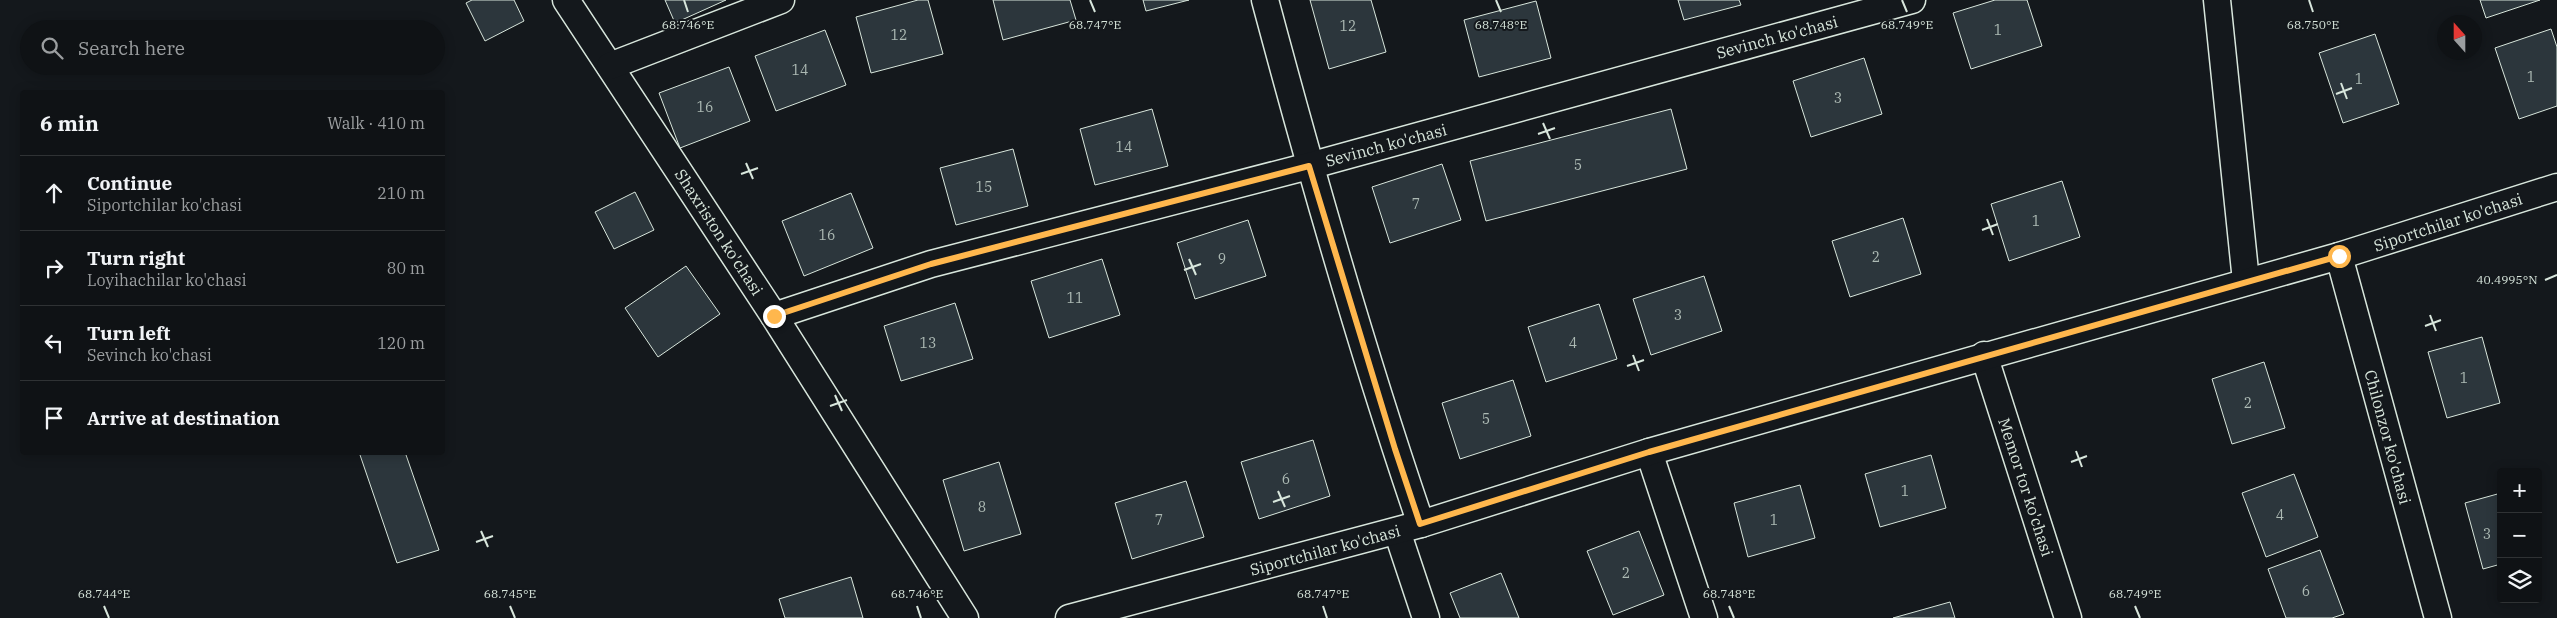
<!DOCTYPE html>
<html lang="en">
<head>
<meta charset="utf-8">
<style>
	:root { --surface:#0f1215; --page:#1d2022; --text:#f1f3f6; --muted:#9b9ea0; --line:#2f3234 }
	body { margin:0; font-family:"IBM Plex Serif",serif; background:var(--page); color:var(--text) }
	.controls { position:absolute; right:15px; bottom:15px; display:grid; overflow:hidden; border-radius:5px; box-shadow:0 2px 12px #0003 }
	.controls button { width:45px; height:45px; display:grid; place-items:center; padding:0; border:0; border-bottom:1px solid var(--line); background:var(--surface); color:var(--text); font:25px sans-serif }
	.compass { position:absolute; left:2437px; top:15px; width:45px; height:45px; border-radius:50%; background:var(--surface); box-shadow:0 2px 12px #0003; rotate:339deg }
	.stop { position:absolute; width:15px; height:15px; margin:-11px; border:4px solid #ffb74d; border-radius:50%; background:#fff }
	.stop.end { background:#ffb74d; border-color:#fff; box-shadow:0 1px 5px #0008 }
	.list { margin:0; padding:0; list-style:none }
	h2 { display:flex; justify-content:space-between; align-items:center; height:65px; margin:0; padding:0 20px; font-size:21px }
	h2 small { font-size:16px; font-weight:400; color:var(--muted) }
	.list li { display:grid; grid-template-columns:32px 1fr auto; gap:15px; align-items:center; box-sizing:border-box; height:75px; padding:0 20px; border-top:1px solid var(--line) }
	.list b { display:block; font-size:19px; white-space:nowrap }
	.list p { margin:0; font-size:16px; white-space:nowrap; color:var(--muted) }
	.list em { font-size:16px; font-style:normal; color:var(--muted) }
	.icon { flex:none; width:28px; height:28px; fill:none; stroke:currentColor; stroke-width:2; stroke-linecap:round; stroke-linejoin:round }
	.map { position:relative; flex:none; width:2557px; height:618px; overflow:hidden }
	.search { position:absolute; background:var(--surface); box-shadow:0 2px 12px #0003; left:20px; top:20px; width:425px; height:55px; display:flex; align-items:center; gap:12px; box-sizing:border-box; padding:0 18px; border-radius:28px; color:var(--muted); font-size:19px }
	.panel { position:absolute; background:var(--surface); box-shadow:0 2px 12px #0003; left:20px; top:90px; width:425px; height:365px; border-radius:5px }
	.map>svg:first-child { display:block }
	.building { fill:#2c363c; stroke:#d8e6dc }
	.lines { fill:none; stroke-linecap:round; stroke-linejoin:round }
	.street-casing { stroke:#d8e6dc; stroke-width:29 }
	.street { stroke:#14181c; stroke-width:26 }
	.route { stroke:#ffb74d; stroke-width:6 }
	.ticks { fill:none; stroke:#d8e6dc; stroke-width:2 }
	.labels { text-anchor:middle; stroke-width:4; stroke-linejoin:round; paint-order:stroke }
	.number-label { font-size:14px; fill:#adbab4 }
	.street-label { font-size:16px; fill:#d8e6dc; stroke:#14181c }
	.ticks-label { font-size:12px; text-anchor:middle; fill:#d8e6dc; stroke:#14181c; stroke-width:4; stroke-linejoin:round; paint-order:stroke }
</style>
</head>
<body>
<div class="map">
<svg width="2557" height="618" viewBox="0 0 2557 618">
	<rect width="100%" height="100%" fill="#14181c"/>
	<g class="building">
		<path d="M 472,0 L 514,0 L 524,21 L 485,41 L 466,3 Z"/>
		<path d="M 665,0 L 726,0 L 675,23 Z"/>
		<path d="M 918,0 L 928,0 L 943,54 L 871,73 L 856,17 Z"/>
		<path d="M 993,0 L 1070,0 L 1076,20 L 1003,40 Z"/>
		<path d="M 1143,0 L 1189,0 L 1146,11 Z"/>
		<path d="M 1310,0 L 1371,0 L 1386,52 L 1329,69 Z"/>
		<path d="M 1678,0 L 1739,0 L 1741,5 L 1684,20 Z"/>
		<path d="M 1995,0 L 2027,0 L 2042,46 L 1971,69 L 1953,13 Z"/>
		<path d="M 2480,0 L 2540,0 L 2486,18 Z"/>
		<path d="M 1536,1 L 1551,58 L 1479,77 L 1464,20 Z"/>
		<path d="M 2551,29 L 2557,47 L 2557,106 L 2519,119 L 2495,48 Z"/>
		<path d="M 825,30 L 846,85 L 776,111 L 755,56 Z"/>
		<path d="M 2375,34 L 2399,104 L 2343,123 L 2319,53 Z"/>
		<path d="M 1864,58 L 1882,114 L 1811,137 L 1793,81 Z"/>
		<path d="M 729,67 L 750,121 L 680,148 L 659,93 Z"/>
		<path d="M 1152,109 L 1168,166 L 1095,185 L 1080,129 Z"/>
		<path d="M 1671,109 L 1687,169 L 1486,221 L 1470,161 Z"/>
		<path d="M 1013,149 L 1028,206 L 956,225 L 940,168 Z"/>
		<path d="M 1442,164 L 1461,220 L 1390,243 L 1372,187 Z"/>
		<path d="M 2062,181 L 2080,237 L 2009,261 L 1991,204 Z"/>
		<path d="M 635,192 L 654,230 L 614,249 L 595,212 Z"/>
		<path d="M 851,193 L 873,248 L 804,276 L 782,221 Z"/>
		<path d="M 1903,218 L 1921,274 L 1850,297 L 1832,241 Z"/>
		<path d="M 1248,220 L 1266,276 L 1195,299 L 1177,243 Z"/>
		<path d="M 1102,259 L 1120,315 L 1049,338 L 1031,281 Z"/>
		<path d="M 686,266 L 720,314 L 658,357 L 625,308 Z"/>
		<path d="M 1704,276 L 1722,331 L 1651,355 L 1633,299 Z"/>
		<path d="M 955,303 L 973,359 L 901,381 L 884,326 Z"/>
		<path d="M 1599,304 L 1617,359 L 1546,382 L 1528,327 Z"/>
		<path d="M 2482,337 L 2500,403 L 2447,418 L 2428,352 Z"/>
		<path d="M 2264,362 L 2285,428 L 2232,444 L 2212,379 Z"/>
		<path d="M 1513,380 L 1531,436 L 1460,459 L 1442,403 Z"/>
		<path d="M 1313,440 L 1330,496 L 1259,519 L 1241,462 Z"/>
		<path d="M 359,452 L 405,452 L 439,550 L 397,563 Z"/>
		<path d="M 1931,455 L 1946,508 L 1880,527 L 1865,474 Z"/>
		<path d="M 999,462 L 1021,534 L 964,551 L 943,480 Z"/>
		<path d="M 2294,474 L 2318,537 L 2266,557 L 2242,493 Z"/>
		<path d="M 1186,481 L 1204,537 L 1132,559 L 1115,503 Z"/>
		<path d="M 1800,485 L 1815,538 L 1748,557 L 1734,503 Z"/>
		<path d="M 2501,493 L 2501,564 L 2483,569 L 2465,503 Z"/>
		<path d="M 1639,531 L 1664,595 L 1613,615 L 1587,551 Z"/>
		<path d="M 2320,550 L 2344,614 L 2332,618 L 2286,618 L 2268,569 Z"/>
		<path d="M 1501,573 L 1519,618 L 1460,618 L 1450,593 Z"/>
		<path d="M 851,577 L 863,618 L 785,618 L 779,599 Z"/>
		<path d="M 1950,602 L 1955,618 L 1893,618 Z"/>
	</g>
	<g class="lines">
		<defs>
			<g id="street">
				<path d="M 566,0 L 774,316 L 965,618"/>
				<path d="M 1265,0 C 1312,176 1362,352 1421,524"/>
				<path d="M 2217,0 L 2246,281"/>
				<path d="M 610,66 L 781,0"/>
				<path d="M 2339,256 L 2438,618"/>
				<path d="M 774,316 L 931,264 L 1309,166 L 1912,0"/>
				<path d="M 1984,355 L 2068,618"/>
				<path d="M 1649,452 L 1704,618"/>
				<path d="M 1397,531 L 1426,618"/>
				<path d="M 1069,618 L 1421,524 L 1649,452 L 2339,256 L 2557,187"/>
			</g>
		</defs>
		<use href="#street" class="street-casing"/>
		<use href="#street" class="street"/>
	</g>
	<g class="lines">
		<path class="route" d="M 774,316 L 931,264 L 1309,166 L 1395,449 L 1420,524 L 1649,452 L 2339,256"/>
	</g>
	<path class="ticks" d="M 684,0 L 688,12M 1090,0 L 1095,12M 1496,0 L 1501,12M 1902,0 L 1907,12M 2309,0 L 2313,12M 2341,83 L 2347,99M 2336,94 L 2352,88M 1543,123 L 1550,139M 1538,134 L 1555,128M 746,163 L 753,179M 741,174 L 758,168M 1987,219 L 1993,235M 1982,230 L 1998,224M 1189,259 L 1196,275M 1184,270 L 1201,264M 2545,280 L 2557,275M 2430,315 L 2436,331M 2425,326 L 2441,320M 1633,355 L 1639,371M 1627,366 L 1644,360M 835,395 L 842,411M 830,406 L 847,400M 2076,451 L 2082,467M 2071,462 L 2087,456M 1278,491 L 1285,507M 1273,502 L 1290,496M 481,531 L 488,547M 476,542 L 493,536M 104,606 L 109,618M 510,606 L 515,618M 917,606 L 921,618M 1323,606 L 1327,618M 1729,606 L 1734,618M 2135,606 L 2140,618"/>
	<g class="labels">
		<g class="number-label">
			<text x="1348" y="31">12</text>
			<text x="1998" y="35">1</text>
			<text x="899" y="40">12</text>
			<text x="800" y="75">14</text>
			<text x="2531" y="82">1</text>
			<text x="2359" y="84">1</text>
			<text x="1838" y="103">3</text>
			<text x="705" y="112">16</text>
			<text x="1124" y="152">14</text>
			<text x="1578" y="170">5</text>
			<text x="984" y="192">15</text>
			<text x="1416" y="209">7</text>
			<text x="2036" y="226">1</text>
			<text x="827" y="240">16</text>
			<text x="1876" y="262">2</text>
			<text x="1222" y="264">9</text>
			<text x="1075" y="303">11</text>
			<text x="1678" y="320">3</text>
			<text x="928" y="348">13</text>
			<text x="1573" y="348">4</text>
			<text x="2464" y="383">1</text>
			<text x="2248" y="408">2</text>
			<text x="1486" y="424">5</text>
			<text x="1286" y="484">6</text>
			<text x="1905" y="496">1</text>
			<text x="982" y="512">8</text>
			<text x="2280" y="520">4</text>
			<text x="1159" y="525">7</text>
			<text x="1774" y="525">1</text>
			<text x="2487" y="539">3</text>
			<text x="1626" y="578">2</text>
			<text x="2306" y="596">6</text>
		</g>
		<g class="street-label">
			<text transform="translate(1777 37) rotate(-15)" y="6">Sevinch ko'chasi</text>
			<text transform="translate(1386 145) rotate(-15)" y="6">Sevinch ko'chasi</text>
			<text transform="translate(2448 222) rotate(-18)" y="6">Siportchilar ko'chasi</text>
			<text transform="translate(719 232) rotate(57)" y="6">Shaxriston ko'chasi</text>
			<text transform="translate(2388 437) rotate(75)" y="6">Chilonzor ko'chasi</text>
			<text transform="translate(2026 487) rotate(72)" y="6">Memor tor ko'chasi</text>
			<text transform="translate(1325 550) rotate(-15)" y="6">Siportchilar ko'chasi</text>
		</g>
	</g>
	<g class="ticks-label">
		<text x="1095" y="29">68.747°E</text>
		<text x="1501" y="29">68.748°E</text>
		<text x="1907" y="29">68.749°E</text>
		<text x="2313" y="29">68.750°E</text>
		<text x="688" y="29">68.746°E</text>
		<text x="2507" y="284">40.4995°N</text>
		<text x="104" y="598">68.744°E</text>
		<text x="510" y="598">68.745°E</text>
		<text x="917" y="598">68.746°E</text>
		<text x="1323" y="598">68.747°E</text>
		<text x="1729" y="598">68.748°E</text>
		<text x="2135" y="598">68.749°E</text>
	</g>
</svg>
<div class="controls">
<button>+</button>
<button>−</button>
<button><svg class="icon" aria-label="layers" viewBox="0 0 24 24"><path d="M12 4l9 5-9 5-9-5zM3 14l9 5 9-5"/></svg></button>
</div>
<svg class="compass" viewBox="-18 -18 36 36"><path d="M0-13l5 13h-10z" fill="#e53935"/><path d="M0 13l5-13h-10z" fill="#9b9ea0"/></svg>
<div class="stop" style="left:2339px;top:256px"></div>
<div class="stop end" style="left:774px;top:316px"></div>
<div class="search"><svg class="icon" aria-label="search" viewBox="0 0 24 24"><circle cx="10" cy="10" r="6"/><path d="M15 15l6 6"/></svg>Search here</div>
<section class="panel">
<h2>6 min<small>Walk · 410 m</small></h2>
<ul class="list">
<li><svg class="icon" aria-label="ahead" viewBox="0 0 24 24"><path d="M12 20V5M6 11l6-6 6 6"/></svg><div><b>Continue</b><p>Siportchilar ko'chasi</p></div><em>210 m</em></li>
<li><svg class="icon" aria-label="right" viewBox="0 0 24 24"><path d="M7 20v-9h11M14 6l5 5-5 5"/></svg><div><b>Turn right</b><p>Loyihachilar ko'chasi</p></div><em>80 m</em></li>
<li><svg class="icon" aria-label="left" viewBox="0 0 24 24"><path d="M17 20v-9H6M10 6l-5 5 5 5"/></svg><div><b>Turn left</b><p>Sevinch ko'chasi</p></div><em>120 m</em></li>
<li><svg class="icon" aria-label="arrive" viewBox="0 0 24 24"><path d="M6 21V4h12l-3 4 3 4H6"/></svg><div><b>Arrive at destination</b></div></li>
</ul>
</section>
</div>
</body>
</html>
